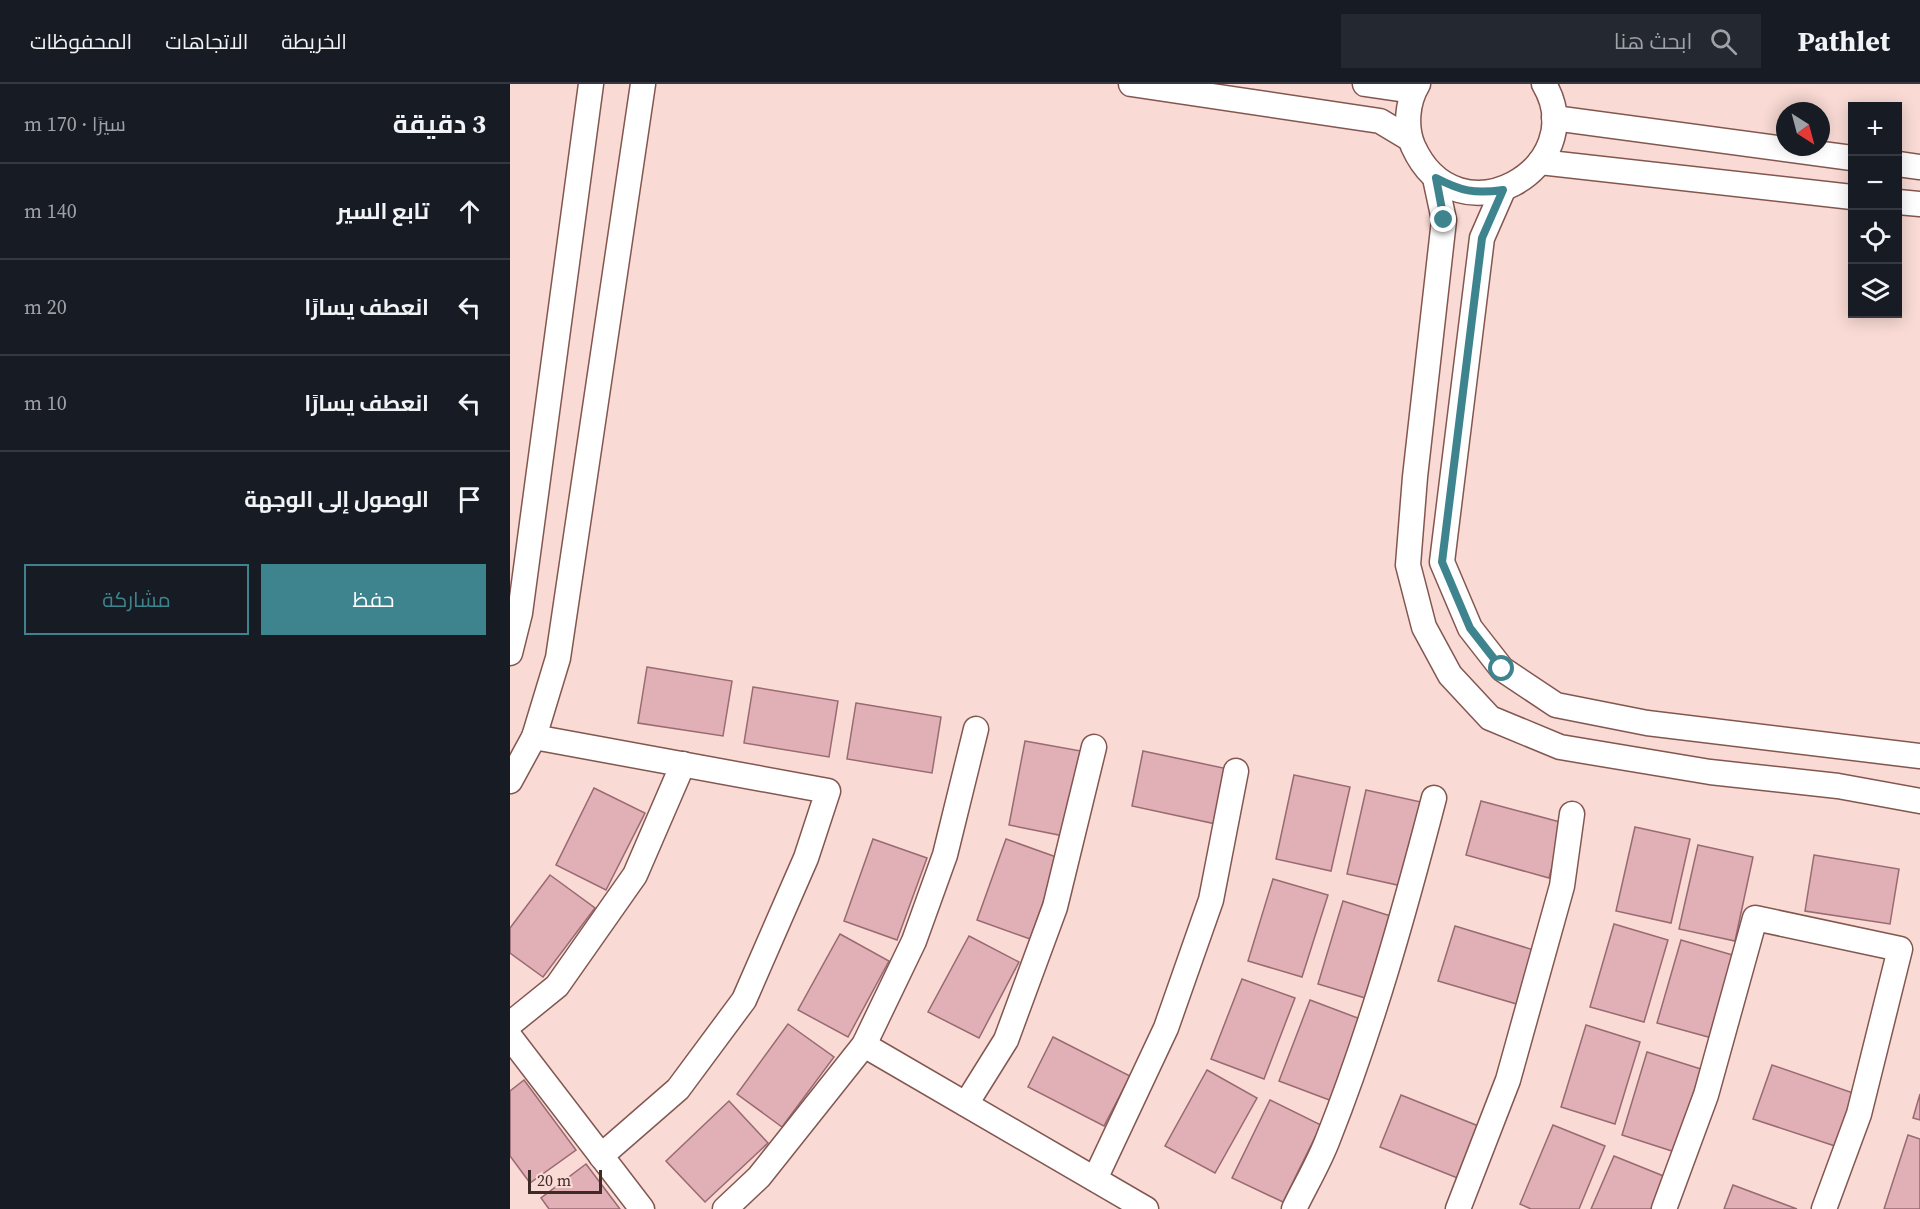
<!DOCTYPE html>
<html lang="ar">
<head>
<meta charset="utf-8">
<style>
	:root { --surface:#171b24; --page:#242831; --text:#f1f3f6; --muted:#9ea1a6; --line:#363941; --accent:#3e848f }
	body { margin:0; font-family:"Source Serif 4",Cairo,serif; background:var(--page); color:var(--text); direction:rtl }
	.controls { position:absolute; right:18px; top:18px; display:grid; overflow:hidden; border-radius:0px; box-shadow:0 3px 15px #0003 }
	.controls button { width:54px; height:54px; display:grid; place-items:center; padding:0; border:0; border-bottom:2px solid var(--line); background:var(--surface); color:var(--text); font:30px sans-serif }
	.compass { position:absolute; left:1266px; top:18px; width:54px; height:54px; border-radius:50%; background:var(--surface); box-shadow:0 3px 15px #0003; rotate:144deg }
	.scale { position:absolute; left:18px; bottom:15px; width:74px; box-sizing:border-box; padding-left:6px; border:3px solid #3e2a27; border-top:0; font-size:16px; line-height:21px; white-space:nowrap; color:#3e2a27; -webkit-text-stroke:4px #f9dad4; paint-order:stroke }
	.stop { position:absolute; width:18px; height:18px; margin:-14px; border:4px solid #3e848f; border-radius:50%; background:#fff }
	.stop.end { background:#3e848f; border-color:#fff; box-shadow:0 2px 6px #0008 }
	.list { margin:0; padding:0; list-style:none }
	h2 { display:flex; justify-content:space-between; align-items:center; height:78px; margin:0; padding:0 24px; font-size:26px }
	h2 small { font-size:20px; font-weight:400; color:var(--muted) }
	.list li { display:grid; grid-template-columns:39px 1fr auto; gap:18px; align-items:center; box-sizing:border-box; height:96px; padding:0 24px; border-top:2px solid var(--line) }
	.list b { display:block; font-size:22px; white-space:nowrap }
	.list em { font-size:20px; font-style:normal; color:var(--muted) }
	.actions { display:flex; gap:12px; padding:18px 24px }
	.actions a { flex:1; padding:14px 0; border:2px solid var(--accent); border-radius:0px; text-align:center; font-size:21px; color:var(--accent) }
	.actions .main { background:var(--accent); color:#fff }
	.icon { flex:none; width:33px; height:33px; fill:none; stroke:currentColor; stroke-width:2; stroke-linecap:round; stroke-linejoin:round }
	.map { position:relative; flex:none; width:1410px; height:1125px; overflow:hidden; direction:ltr }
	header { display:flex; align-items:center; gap:36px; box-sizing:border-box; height:84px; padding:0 30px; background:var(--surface); border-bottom:2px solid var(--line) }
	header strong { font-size:28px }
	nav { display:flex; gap:33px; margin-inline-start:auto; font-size:21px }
	.search { width:420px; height:54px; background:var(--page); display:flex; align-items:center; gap:15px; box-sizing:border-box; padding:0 21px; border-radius:0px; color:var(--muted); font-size:22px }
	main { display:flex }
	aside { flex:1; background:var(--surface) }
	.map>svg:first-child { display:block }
	.building { fill:#e1afb6; stroke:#986a71; stroke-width:1.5 }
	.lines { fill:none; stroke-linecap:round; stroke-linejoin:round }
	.minor-casing { stroke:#835750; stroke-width:27 }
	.minor { stroke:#fff; stroke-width:24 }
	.route { stroke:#3e848f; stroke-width:8 }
</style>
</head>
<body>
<header>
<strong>Pathlet</strong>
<div class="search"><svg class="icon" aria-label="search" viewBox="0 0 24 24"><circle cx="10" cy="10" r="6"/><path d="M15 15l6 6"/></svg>ابحث هنا</div>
<nav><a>الخريطة</a><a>الاتجاهات</a><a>المحفوظات</a></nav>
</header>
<main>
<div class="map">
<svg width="1410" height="1125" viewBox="0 0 1410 1125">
	<rect width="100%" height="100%" fill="#f9dad4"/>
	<g class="building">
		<path d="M 137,583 L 222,597 L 213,652 L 128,639 Z"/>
		<path d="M 243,603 L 328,617 L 319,673 L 234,659 Z"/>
		<path d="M 346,619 L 431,633 L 422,689 L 337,675 Z"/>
		<path d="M 515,657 L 571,667 L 554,752 L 499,741 Z"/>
		<path d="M 633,667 L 718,685 L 706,740 L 622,722 Z"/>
		<path d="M 784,691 L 840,703 L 821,787 L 766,775 Z"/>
		<path d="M 84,704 L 135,729 L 96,806 L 46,781 Z"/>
		<path d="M 856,706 L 911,718 L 892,802 L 837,790 Z"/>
		<path d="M 971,717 L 1054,739 L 1039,794 L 956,771 Z"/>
		<path d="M 1125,743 L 1180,755 L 1161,839 L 1106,827 Z"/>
		<path d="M 363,755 L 417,774 L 387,856 L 334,837 Z"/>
		<path d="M 496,755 L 549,774 L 520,855 L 467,836 Z"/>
		<path d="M 1188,761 L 1243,773 L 1225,857 L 1169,845 Z"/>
		<path d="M 1304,771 L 1389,785 L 1380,840 L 1295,827 Z"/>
		<path d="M 40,791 L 85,824 L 33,893 L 0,869 L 0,844 Z"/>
		<path d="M 763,795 L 818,811 L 792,893 L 738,877 Z"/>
		<path d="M 833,817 L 887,834 L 862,916 L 808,900 Z"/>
		<path d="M 1104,840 L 1158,856 L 1134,938 L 1080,923 Z"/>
		<path d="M 945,842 L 1027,867 L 1010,921 L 928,897 Z"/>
		<path d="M 330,850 L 379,877 L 338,953 L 288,926 Z"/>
		<path d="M 459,852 L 509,878 L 469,954 L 418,928 Z"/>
		<path d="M 1171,856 L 1226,872 L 1202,954 L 1147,939 Z"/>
		<path d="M 732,895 L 785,914 L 754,995 L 701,975 Z"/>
		<path d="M 800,916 L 853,936 L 822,1017 L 769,997 Z"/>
		<path d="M 278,940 L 324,973 L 272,1043 L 227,1010 Z"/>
		<path d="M 1076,941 L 1130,958 L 1105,1040 L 1051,1023 Z"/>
		<path d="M 543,953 L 620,992 L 594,1042 L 518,1003 Z"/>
		<path d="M 1137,968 L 1191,985 L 1165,1068 L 1112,1051 Z"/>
		<path d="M 1262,981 L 1343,1009 L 1325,1062 L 1243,1035 Z"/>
		<path d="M 697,986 L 747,1014 L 705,1089 L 655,1062 Z"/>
		<path d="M 14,996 L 66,1066 L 20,1099 L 0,1072 L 0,1007 Z"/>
		<path d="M 1410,1010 L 1410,1036 L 1403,1034 Z"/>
		<path d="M 891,1011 L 971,1043 L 950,1095 L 870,1063 Z"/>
		<path d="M 760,1016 L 811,1041 L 773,1118 L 722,1094 Z"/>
		<path d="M 219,1017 L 258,1059 L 195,1118 L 156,1077 Z"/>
		<path d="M 1043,1041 L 1095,1062 L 1069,1125 L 1021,1125 L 1010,1120 Z"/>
		<path d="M 1398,1051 L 1410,1055 L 1410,1125 L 1374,1125 Z"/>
		<path d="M 1104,1072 L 1156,1093 L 1142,1125 L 1081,1125 Z"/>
		<path d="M 76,1080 L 110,1125 L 39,1125 L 31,1114 Z"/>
		<path d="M 1223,1101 L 1287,1125 L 1214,1125 Z"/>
	</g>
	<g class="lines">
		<defs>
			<g id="minor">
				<path d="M 621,0 L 870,37 L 900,55"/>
				<path d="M 855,0 L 903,7"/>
				<path d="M 908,0 C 897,18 895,43 903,62 C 948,162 1083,83 1034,0"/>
				<path d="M 1044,34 L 1342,74"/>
				<path d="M 1030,78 L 1342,113"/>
				<path d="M 1388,80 L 1410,83"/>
				<path d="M 925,94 L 934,136 L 905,393 L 898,481 L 914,543 L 940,591 L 980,634 L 1050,663 L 1200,688 L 1328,702 L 1410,717"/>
				<path d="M 993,106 L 972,154 L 932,478 L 960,544 L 992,585 L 1046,621 L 1137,639 L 1410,672"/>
				<path d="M 1388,118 L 1410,120"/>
				<path d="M 0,569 L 10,529 L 81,0"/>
				<path d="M 24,653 L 318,707 L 296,774 L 234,916 L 168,1005 L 91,1072"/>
				<path d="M 0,697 L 24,653 L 48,574 L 133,0"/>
				<path d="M 0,940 L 47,902 L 125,791 L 173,680"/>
				<path d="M 0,953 L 132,1125"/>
				<path d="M 354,961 L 636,1125"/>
				<path d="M 456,1020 L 496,956 L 545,823 L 584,663"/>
				<path d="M 585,1095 L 656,944 L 701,816 L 726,687"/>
				<path d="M 215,1125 L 249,1093 L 354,961 L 404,857 L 435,771 L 466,645"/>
				<path d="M 784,1125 C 795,1102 809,1079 818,1055 C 862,944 894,829 924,714"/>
				<path d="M 948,1125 L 998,996 L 1052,802 L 1062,730"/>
				<path d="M 1154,1125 L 1196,1011 L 1245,834 L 1390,865 L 1349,1030 L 1314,1125"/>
			</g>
		</defs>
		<use href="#minor" class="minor-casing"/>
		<use href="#minor" class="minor"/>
	</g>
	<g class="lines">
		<path class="route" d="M 934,136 L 926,94 C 951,107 964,110 993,106 L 972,154 L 932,478 L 960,544 L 992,585"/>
	</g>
</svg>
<div class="controls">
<button>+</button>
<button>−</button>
<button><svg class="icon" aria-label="locate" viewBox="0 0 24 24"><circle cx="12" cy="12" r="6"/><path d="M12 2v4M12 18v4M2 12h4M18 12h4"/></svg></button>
<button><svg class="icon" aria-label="layers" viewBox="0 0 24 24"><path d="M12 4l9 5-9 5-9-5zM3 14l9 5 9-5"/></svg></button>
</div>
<svg class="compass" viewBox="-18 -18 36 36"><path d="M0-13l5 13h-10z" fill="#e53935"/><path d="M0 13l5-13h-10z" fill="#9ea1a6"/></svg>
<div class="scale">20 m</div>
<div class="stop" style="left:992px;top:585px"></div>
<div class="stop end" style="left:934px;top:136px"></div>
</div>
<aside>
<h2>3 دقيقة<small>سيرًا · 170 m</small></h2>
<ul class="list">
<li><svg class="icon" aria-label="ahead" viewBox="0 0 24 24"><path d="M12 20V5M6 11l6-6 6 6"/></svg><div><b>تابع السير</b></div><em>140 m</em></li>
<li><svg class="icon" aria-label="left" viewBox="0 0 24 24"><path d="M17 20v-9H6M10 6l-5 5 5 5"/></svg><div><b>انعطف يسارًا</b></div><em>20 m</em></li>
<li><svg class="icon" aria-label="left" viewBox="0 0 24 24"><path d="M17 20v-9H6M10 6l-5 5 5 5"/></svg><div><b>انعطف يسارًا</b></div><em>10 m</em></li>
<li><svg class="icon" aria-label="arrive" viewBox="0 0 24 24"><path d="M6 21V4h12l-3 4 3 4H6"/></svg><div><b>الوصول إلى الوجهة</b></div></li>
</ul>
<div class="actions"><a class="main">حفظ</a><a>مشاركة</a></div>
</aside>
</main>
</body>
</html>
